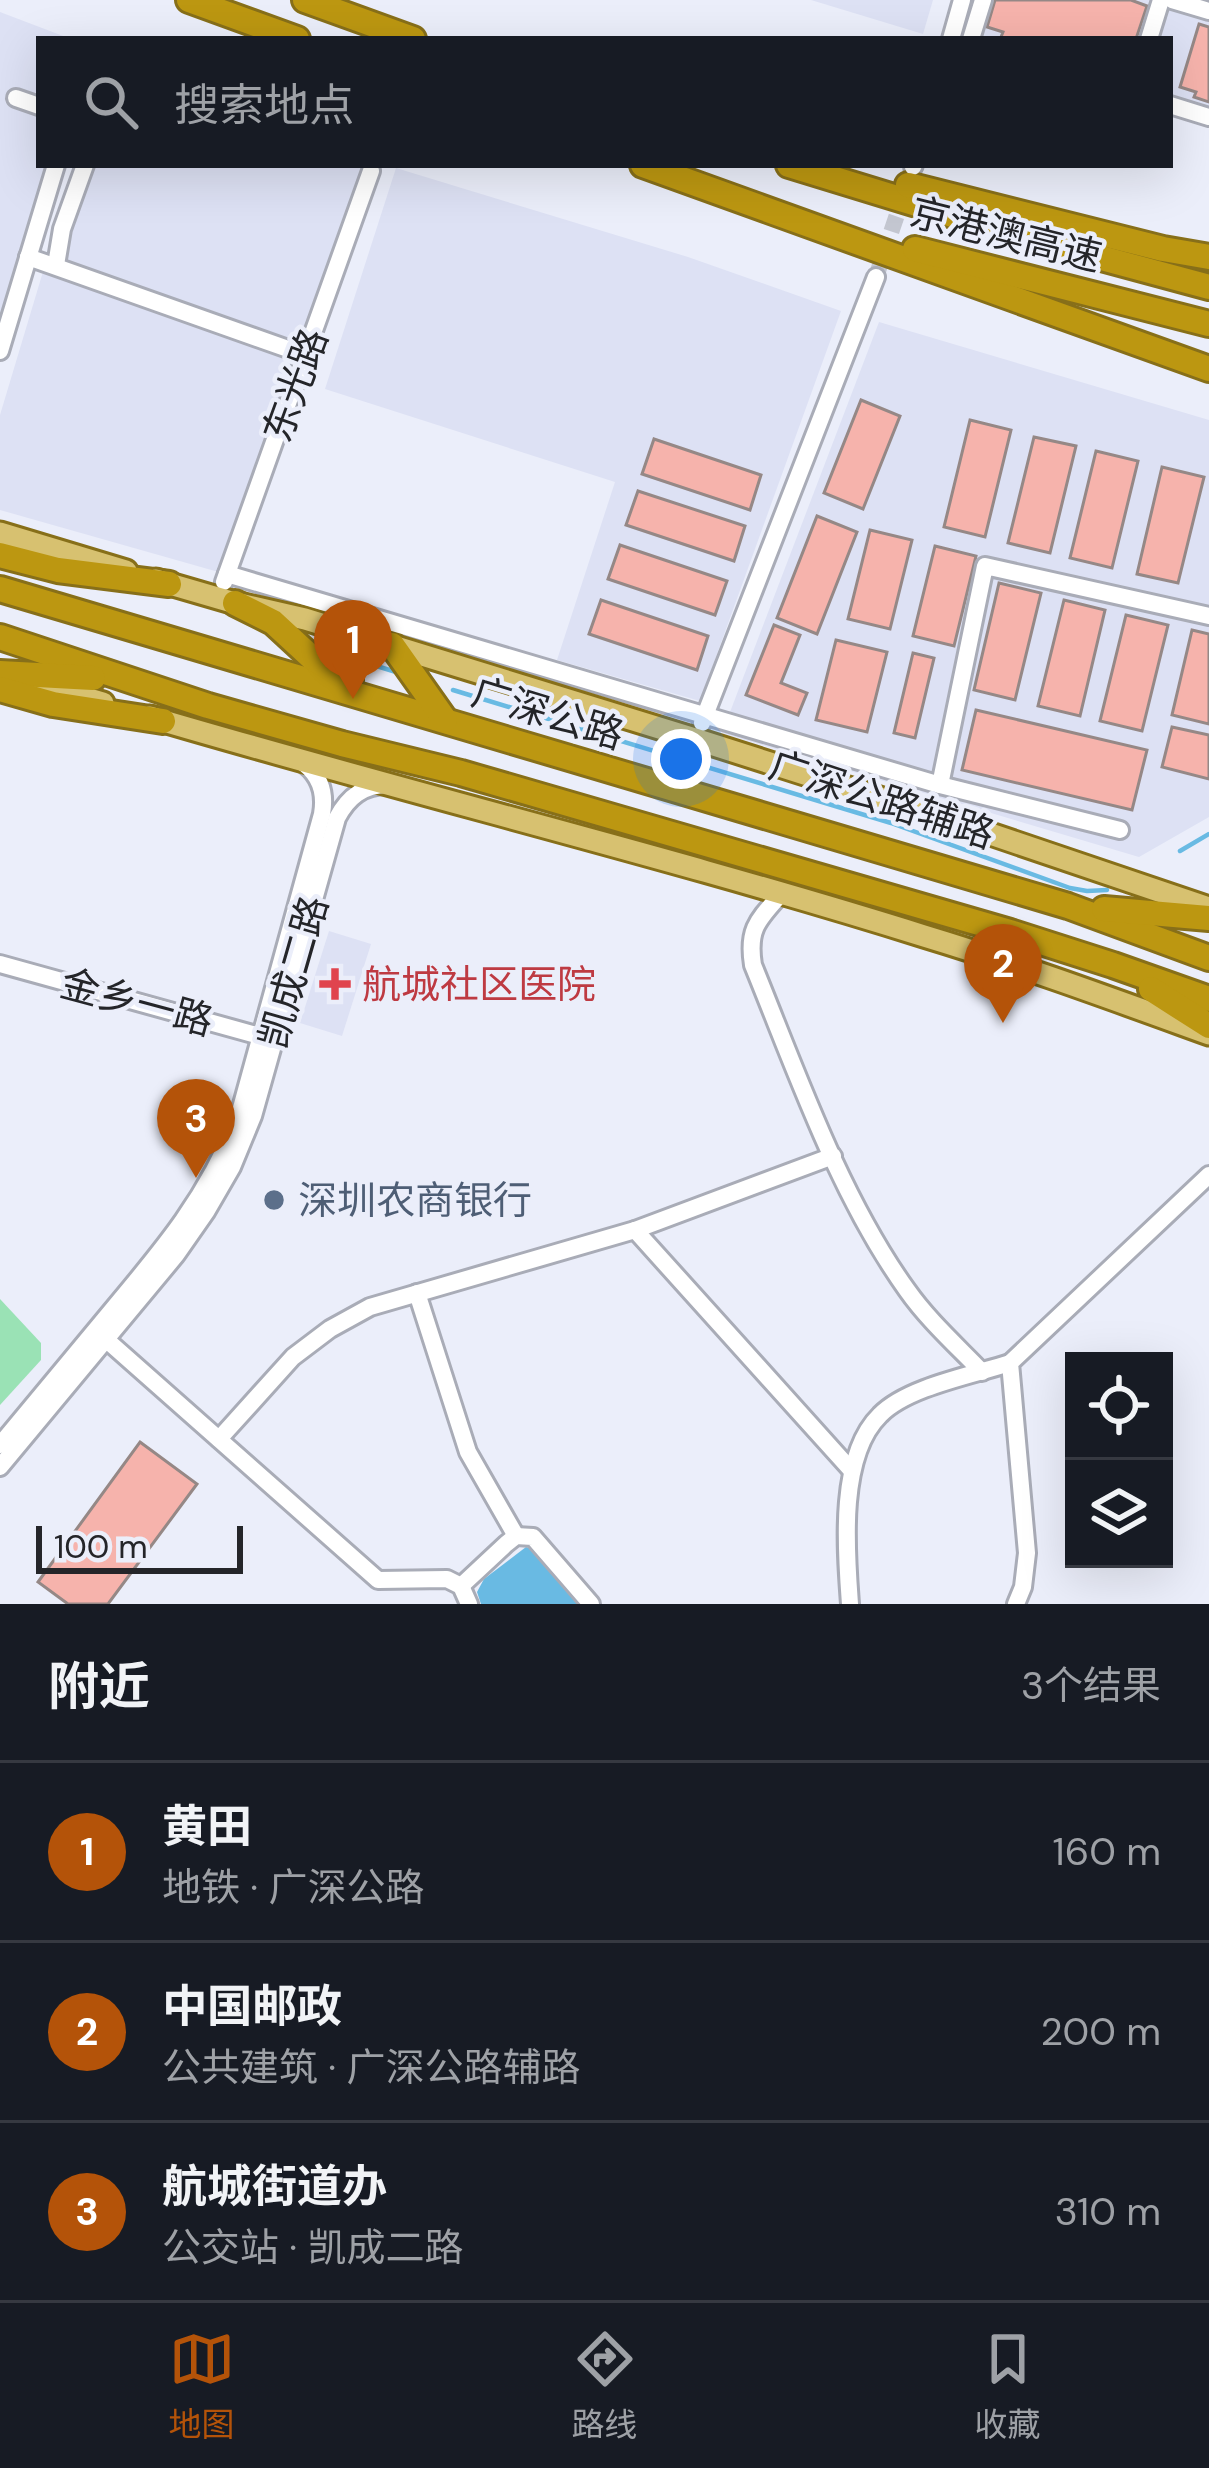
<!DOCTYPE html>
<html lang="zh">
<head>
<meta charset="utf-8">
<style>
	:root { --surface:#171b24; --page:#242831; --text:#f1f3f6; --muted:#9ea1a6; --line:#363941; --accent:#b45309 }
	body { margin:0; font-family:"DM Sans","Noto Sans SC",sans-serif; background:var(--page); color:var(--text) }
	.controls { position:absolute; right:36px; bottom:36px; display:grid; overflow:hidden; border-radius:0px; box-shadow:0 12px 48px #0002 }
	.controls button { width:108px; height:108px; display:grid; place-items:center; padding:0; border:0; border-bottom:3px solid var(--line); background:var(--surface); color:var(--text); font:60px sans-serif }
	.scale { position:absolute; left:36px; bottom:30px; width:207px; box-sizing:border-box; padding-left:12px; border:6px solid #242529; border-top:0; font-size:33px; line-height:42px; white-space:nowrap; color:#242529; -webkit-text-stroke:9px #ebeefa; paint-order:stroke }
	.you { position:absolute; left:681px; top:759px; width:42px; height:42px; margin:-30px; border:9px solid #fff; border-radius:50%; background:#1a73e8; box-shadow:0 0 0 18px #1a73e833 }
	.badge { display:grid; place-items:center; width:78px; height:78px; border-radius:50%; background:var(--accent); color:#fff; font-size:39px; font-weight:700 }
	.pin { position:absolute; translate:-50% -99px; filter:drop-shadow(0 3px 6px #0008) }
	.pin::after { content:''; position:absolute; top:63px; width:42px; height:36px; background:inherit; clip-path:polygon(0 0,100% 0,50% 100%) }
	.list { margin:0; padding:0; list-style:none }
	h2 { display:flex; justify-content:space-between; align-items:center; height:156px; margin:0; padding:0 48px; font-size:51px }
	h2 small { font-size:39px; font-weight:400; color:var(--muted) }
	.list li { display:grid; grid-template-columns:78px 1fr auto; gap:36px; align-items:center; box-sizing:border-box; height:180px; padding:0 48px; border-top:3px solid var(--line) }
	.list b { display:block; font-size:45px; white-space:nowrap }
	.list p { margin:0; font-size:39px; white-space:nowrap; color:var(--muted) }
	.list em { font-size:39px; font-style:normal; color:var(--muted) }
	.icon { flex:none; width:66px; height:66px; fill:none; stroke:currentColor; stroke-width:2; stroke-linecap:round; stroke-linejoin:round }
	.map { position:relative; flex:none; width:1209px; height:1604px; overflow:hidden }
	.search { position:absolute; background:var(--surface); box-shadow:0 12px 48px #0002; left:36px; right:36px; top:36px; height:132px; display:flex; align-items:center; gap:30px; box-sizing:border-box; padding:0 42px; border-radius:0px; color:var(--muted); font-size:45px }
	.sheet { height:696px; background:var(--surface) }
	nav { display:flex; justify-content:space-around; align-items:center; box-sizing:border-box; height:168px; border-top:3px solid var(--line); background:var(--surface); font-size:33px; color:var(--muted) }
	nav a { display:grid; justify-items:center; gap:6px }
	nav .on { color:var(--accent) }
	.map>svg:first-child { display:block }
	.built { fill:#dde1f4 }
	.green { fill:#9ae2b5 }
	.water { fill:#69bae3 }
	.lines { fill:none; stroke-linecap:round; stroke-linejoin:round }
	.stream { stroke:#69bae3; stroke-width:4.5 }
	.building { fill:#f6b3ac; stroke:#958886; stroke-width:3 }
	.minor-tunnel { stroke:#c3c6d0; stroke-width:16; stroke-dasharray:16 8; stroke-linecap:butt }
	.minor-casing { stroke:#a9acb7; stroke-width:22 }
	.major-casing { stroke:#876f19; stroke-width:27 }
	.highway-casing { stroke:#876f19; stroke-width:30 }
	.minor { stroke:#fff; stroke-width:16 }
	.major { stroke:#d7c170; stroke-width:21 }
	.highway { stroke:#bc9711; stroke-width:24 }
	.health-dot { fill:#e0444e; stroke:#ebeefa; stroke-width:4.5 }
	.service-dot { fill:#5c6f8a; stroke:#ebeefa; stroke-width:4.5 }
	.labels { text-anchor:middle; stroke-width:9; stroke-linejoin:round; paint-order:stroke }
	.street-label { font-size:39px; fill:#242529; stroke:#ebeefa }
	.health-label { font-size:39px; fill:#be3a42; stroke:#ebeefa; text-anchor:start }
	.service-label { font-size:39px; fill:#4e5e75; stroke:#ebeefa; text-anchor:start }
</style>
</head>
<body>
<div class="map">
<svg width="1209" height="1604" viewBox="0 0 1209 1604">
	<rect width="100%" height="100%" fill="#ebeefa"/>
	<g class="built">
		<path d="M 811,0 L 933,0 L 923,34 Z"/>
		<path d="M 978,0 L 1209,0 L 1209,119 L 1170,108 L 1170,39 L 966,39 Z"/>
		<path d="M 0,12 L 71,39 L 39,39 L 39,165 L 48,165 L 0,316 Z"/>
		<path d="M 75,165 L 370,165 L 222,573 L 0,510 L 0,415 Z"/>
		<path d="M 396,168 L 688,257 L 841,311 L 700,701 L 557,660 L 615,482 L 325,389 Z"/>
		<path d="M 879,322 L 1209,420 L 1209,817 L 1139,857 L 722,733 Z"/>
		<path d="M 329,931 L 371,944 L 342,1036 L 300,1023 Z"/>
	</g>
	<path class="green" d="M 0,1299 L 41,1343 L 41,1360 L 0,1405 Z"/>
	<path class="water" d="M 526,1547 L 534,1549 L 579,1604 L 481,1604 L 477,1592 L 484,1579 Z"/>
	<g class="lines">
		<g class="stream">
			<path d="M 338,654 L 396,672"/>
			<path d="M 453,690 L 891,823 L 1070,888 L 1087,891 L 1107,890"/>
			<path d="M 1180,851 L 1209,834"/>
		</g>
	</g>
	<g class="building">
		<path d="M 995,0 L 1131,0 L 1147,6 L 1136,39 L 1007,39 L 1001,37 L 1003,32 L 987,27 Z"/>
		<path d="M 1199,24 L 1209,27 L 1209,102 L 1194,97 L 1196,92 L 1180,87 Z"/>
		<path d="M 861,400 L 900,416 L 863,509 L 824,493 Z"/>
		<path d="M 970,420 L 1011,430 L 985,537 L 944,527 Z"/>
		<path d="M 1034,437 L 1076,446 L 1050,553 L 1008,543 Z"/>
		<path d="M 654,439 L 761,475 L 750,510 L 642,474 Z"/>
		<path d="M 1096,451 L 1138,461 L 1112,568 L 1070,558 Z"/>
		<path d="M 1162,467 L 1204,477 L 1178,583 L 1137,574 Z"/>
		<path d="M 638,491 L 745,526 L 734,561 L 626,525 Z"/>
		<path d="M 817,516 L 857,532 L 817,634 L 777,618 Z"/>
		<path d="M 870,530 L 912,540 L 890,629 L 848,619 Z"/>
		<path d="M 620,545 L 727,581 L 715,615 L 608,579 Z"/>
		<path d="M 935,546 L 976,556 L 954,646 L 913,636 Z"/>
		<path d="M 999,583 L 1041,593 L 1015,700 L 974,690 Z"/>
		<path d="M 601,600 L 708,636 L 697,670 L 589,634 Z"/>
		<path d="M 1064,600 L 1105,610 L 1080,716 L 1038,706 Z"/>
		<path d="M 1126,615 L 1168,625 L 1142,731 L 1100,721 Z"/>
		<path d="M 774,625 L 800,635 L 781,683 L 807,693 L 798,715 L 746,695 Z"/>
		<path d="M 1192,630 L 1209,634 L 1209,724 L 1172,715 Z"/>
		<path d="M 836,640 L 887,652 L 867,732 L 816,720 Z"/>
		<path d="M 913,653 L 934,658 L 915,738 L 894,733 Z"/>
		<path d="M 976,710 L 1147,750 L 1132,810 L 962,770 Z"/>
		<path d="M 1172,727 L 1209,735 L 1209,779 L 1162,767 Z"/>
		<path d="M 140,1442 L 197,1484 L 108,1604 L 68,1604 L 38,1582 Z"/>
	</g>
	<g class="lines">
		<path class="minor-tunnel" d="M 876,277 L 905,191"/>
		<defs>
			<g id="minor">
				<path d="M 1172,0 L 1209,11"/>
				<path d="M 951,39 L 962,0"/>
				<path d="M 971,39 L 983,0"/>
				<path d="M 1149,39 L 1161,0"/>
				<path d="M 16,98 L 39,106"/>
				<path d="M 1170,105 L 1209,117"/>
				<path d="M 913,167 L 914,165"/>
				<path d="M 28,257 L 305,355"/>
				<path d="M 56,265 L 62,229 L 85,165"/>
				<path d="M 0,351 L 56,165"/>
				<path d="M 227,574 L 940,785 L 1120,830"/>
				<path d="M 224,582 L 371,171"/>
				<path d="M 702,723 L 876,277"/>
				<path d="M 940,785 L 985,566 L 1209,616"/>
				<path d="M 782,893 C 759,919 747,928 753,965 C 797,1073 839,1195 907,1290 C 928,1320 957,1346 982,1372"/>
				<path d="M 0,964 L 267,1038"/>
				<path d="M 635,1230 L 852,1471"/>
				<path d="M 417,1293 L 468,1452 L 516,1536"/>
				<path d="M 101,1335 L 378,1580 L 447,1579 L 461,1586 L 469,1604"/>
				<path d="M 219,1439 L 293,1357 L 330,1329 L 370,1307 L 635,1230 L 833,1156"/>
				<path d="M 0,1445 C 37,1400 75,1355 112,1310 C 165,1247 207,1197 238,1119 L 322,814 C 326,791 319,773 300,761"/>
				<path d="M 0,1467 L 176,1255 L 206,1212 L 232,1167 L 253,1116 L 337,818 C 348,797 363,785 387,785"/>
				<path d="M 461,1586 L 506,1544 L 516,1536 L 533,1537 L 591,1604"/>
				<path d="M 850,1604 C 846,1550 838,1456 880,1415 C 907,1387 973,1375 1010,1363"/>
				<path d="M 1016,1604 L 1023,1587 L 1027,1553 L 1010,1363 L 1209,1175"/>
			</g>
			<g id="major">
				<path d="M 0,533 L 126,571"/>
				<path d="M 156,580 L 235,603 L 305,619 L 695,739 L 958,823 L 1209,908"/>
				<path d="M 24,680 L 103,703"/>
				<path d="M 150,717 C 407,793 668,856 924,936 C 1020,965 1115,1000 1209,1034"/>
			</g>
			<g id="highway">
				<path d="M 189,0 L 297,39"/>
				<path d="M 305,0 L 413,39"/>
				<path d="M 643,165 L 1209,369"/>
				<path d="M 789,165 L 1031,239 L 1209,287"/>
				<path d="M 908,185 L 1163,249 L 1209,257"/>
				<path d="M 915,249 L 1209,324"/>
				<path d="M 0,555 L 58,570 L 169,584"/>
				<path d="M 0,589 L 1068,906 L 1209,958"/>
				<path d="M 235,603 L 273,622 L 312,658 L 350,680"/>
				<path d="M 0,637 L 208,706 L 342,744 L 461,773 L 1010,932 L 1113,965 L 1209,999"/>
				<path d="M 392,645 L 445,720"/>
				<path d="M 0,673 L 93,678"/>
				<path d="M 0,689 L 53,704 L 163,721"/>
				<path d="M 1104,909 L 1209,918"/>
				<path d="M 1151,989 L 1209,1026"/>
			</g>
		</defs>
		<use href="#minor" class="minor-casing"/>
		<use href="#major" class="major-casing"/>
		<use href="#highway" class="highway-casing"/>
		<use href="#minor" class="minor"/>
		<use href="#major" class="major"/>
		<use href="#highway" class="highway"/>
	</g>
	<path class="health-dot" d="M329 966h12v12h12v12h-12v12h-12v-12h-12v-12h12z"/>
	<circle class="service-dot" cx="274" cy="1200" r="12"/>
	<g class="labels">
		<g class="street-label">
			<text transform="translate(1006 234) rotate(14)" y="14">京港澳高速</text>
			<text transform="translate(295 385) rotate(-70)" y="14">东光路</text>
			<text transform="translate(548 713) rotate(17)" y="14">广深公路</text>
			<text transform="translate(882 799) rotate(18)" y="14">广深公路辅路</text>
			<text transform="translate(293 972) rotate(-74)" y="14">凯成二路</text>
			<text transform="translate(137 1002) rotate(15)" y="14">金乡一路</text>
		</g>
		<g class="health-label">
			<text x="362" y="998">航城社区医院</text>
		</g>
		<g class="service-label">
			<text x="298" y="1214">深圳农商银行</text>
		</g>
	</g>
</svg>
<div class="controls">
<button><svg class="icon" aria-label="locate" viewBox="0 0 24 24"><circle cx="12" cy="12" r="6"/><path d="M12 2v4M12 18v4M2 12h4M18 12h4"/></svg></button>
<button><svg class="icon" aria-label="layers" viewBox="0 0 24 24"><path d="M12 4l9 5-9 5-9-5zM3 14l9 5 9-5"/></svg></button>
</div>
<div class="scale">100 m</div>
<div class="you"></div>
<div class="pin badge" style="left:353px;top:699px">1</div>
<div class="pin badge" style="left:1003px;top:1023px">2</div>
<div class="pin badge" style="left:196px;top:1178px">3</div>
<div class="search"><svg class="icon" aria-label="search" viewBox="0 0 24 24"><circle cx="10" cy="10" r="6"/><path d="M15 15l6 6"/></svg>搜索地点</div>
</div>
<section class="sheet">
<h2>附近<small>3个结果</small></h2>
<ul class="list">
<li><span class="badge">1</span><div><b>黄田</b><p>地铁 · 广深公路</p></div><em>160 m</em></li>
<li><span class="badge">2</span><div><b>中国邮政</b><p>公共建筑 · 广深公路辅路</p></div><em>200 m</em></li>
<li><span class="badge">3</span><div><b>航城街道办</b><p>公交站 · 凯成二路</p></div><em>310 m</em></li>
</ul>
</section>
<nav>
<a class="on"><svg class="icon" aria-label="map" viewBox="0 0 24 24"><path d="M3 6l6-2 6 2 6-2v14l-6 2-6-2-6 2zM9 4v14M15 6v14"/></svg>地图</a>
<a><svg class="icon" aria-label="directions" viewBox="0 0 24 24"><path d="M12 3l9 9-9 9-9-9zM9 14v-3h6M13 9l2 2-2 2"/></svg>路线</a>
<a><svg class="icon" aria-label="saved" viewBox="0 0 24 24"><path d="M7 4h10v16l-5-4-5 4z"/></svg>收藏</a>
</nav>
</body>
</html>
